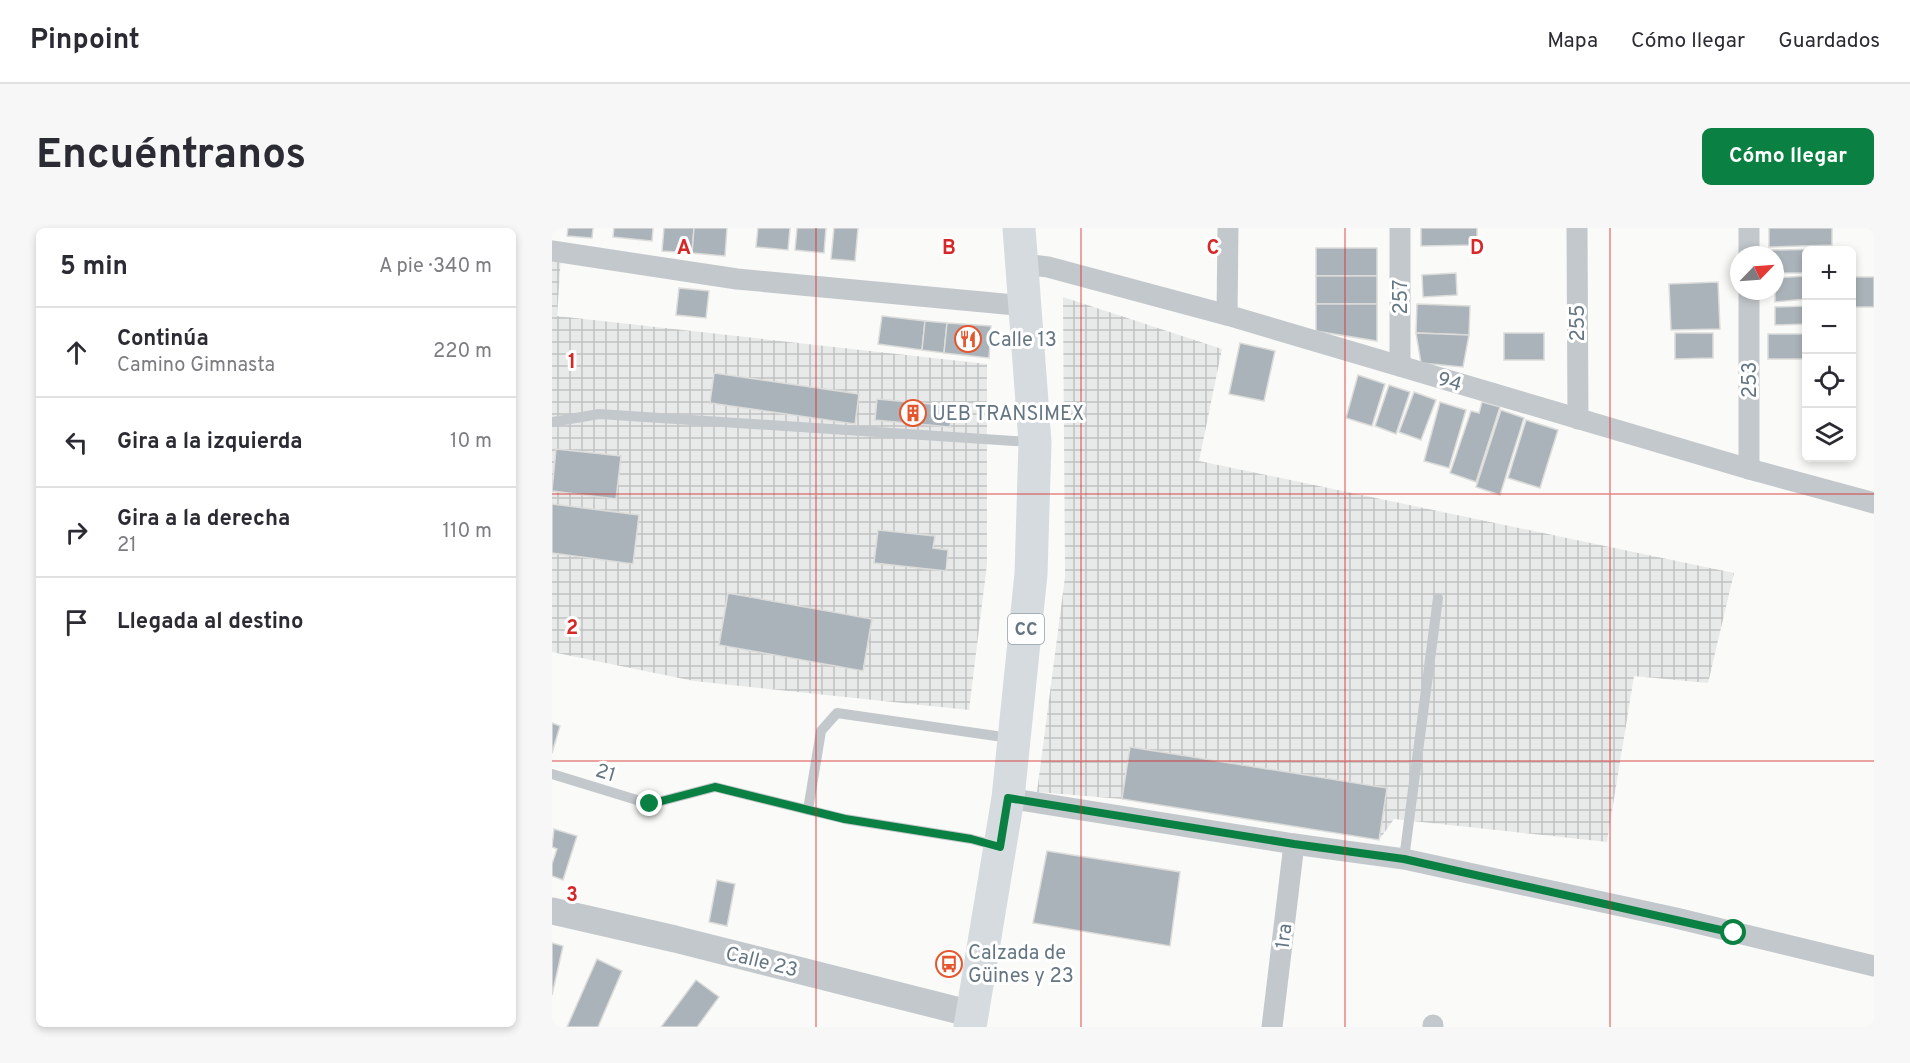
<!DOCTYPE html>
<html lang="es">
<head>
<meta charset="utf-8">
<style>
	:root { --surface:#fff; --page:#f7f7f7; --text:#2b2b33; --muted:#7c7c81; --line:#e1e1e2; --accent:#0b8043 }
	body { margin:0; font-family:Overpass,sans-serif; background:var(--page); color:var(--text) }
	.controls { position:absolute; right:18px; top:18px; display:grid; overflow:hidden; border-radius:9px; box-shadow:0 3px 9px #0003 }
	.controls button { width:54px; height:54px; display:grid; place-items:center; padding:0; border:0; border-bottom:2px solid var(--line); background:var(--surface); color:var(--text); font:30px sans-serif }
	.compass { position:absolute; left:1178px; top:18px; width:54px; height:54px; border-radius:50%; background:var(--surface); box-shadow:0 3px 9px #0003; rotate:65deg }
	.stop { position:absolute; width:18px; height:18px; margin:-14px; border:4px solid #0b8043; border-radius:50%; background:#fff }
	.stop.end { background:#0b8043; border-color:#fff; box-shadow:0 2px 6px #0008 }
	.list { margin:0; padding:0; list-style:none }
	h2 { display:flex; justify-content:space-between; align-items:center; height:78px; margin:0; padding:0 24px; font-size:26px }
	h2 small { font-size:20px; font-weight:400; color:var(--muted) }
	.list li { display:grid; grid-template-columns:39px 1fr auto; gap:18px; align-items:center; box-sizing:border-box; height:90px; padding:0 24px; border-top:2px solid var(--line) }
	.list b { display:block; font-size:22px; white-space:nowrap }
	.list p { margin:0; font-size:20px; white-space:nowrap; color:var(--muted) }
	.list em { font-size:20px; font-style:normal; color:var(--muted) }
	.icon { flex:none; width:33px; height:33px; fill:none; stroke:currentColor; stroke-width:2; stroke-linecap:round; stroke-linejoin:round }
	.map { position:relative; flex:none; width:1322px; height:799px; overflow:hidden; border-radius:9px }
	header { display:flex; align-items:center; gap:36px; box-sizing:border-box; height:84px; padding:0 30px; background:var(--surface); border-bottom:2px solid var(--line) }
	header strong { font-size:28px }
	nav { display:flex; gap:33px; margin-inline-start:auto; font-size:21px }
	.intro { display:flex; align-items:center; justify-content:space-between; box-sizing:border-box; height:144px; padding:0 36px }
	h1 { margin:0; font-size:42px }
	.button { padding:15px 27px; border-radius:9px; background:var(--accent); color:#fff; font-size:21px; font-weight:700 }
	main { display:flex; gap:36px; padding:0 36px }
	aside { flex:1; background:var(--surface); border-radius:9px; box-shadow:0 3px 9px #0003 }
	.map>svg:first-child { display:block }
	.industrial { fill:url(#industrial-grid) }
	.building { fill:#aab3b9; stroke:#dcdcda; stroke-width:1.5 }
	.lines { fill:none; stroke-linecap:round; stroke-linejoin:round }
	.service { stroke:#c3c8cc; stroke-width:10 }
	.minor { stroke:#c3c8cc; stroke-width:21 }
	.tertiary { stroke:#c3c8cc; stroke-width:27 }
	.primary { stroke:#d6dbdf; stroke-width:33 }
	.route { stroke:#0b8043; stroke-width:8 }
	.grid { fill:none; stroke:#d62828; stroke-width:1.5; stroke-opacity:0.55 }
	.labels { text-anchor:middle; stroke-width:6; stroke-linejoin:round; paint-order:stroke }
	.shield { fill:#fff; stroke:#939fa8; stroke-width:1.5 }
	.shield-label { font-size:18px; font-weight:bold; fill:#657683 }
	.street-label { font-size:20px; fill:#657683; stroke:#fff }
	.poi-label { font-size:20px; fill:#657683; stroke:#fff; text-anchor:start }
	.grid-label { font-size:20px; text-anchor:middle; font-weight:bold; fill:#d62828; stroke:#fff; stroke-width:6; stroke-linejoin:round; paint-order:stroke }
</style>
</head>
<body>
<header>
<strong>Pinpoint</strong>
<nav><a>Mapa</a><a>Cómo llegar</a><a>Guardados</a></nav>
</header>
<div class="intro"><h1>Encuéntranos</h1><a class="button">Cómo llegar</a></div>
<main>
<aside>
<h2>5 min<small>A pie · 340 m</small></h2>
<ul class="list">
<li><svg class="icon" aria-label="ahead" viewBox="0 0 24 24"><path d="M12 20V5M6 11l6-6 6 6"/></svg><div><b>Continúa</b><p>Camino Gimnasta</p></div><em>220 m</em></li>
<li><svg class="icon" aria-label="left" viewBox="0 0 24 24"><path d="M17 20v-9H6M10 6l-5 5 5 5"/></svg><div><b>Gira a la izquierda</b></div><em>10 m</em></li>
<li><svg class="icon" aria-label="right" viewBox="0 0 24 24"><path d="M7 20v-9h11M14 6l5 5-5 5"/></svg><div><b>Gira a la derecha</b><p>21</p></div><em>110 m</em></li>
<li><svg class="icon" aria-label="arrive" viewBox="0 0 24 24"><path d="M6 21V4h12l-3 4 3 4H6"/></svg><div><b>Llegada al destino</b></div></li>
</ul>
</aside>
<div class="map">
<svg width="1322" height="799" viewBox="0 0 1322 799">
	<defs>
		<pattern id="industrial-grid" width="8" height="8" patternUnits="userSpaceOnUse" patternTransform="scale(1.5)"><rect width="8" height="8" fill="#e8e9e9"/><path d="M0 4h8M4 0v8" fill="none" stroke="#c0c1c2"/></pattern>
	</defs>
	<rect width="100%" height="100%" fill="#fafaf8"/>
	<g class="industrial">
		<path d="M 0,27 L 9,28 L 5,88 L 435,136 L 435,336 L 417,482 L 142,453 L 0,424 Z"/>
		<path d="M 511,69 L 670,121 L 647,233 L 1182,345 L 1156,455 L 1082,448 L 1055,614 L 842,591 L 827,612 L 570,571 L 485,564 L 513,349 Z"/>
	</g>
	<g class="building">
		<path d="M 16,0 L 41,0 L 40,10 L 15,8 Z"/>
		<path d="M 62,0 L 101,0 L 100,13 L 61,9 Z"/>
		<path d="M 112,0 L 142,0 L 140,25 L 110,23 Z"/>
		<path d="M 142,0 L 175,0 L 173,28 L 140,25 Z"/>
		<path d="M 206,0 L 238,0 L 236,22 L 204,19 Z"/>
		<path d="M 245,0 L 274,0 L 272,25 L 243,22 Z"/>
		<path d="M 282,0 L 306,0 L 303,33 L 279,31 Z"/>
		<path d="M 869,0 L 925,0 L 925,17 L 869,18 Z"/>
		<path d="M 1217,0 L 1280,0 L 1280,17 L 1217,19 Z"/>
		<rect x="764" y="20" width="61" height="28"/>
		<path d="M 1276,21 L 1254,22 L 1254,45 L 1223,45 L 1223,27 L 1220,27 L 1220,22 Z"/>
		<path d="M 904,45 L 905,67 L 871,69 L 870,47 Z"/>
		<rect x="764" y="48" width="61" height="28"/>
		<path d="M 1254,48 L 1254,71 L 1223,74 L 1223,50 Z"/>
		<rect x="1300" y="49" width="22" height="30"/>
		<path d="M 1166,54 L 1168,101 L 1119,102 L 1117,56 Z"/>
		<path d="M 127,60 L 157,63 L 154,90 L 124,87 Z"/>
		<path d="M 764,76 L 825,76 L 825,113 L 764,103 Z"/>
		<path d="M 865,76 L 918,78 L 917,107 L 864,105 Z"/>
		<path d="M 1254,78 L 1254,96 L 1223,97 L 1223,79 Z"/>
		<path d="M 330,88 L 373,93 L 370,122 L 326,116 Z"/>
		<path d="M 373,93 L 395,95 L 392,125 L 370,122 Z"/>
		<path d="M 395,95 L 439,98 L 437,130 L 392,125 Z"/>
		<path d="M 864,105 L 917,107 L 911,139 L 869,135 Z"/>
		<rect x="952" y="105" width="40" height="27"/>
		<path d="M 1123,105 L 1161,105 L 1161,130 L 1123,131 Z"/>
		<rect x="1216" y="106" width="38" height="25"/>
		<path d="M 688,115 L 723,123 L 712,173 L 677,166 Z"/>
		<path d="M 162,145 L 307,166 L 303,196 L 158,175 Z"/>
		<path d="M 806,147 L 833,156 L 820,198 L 794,190 Z"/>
		<path d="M 837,157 L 858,164 L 844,206 L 823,198 Z"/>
		<path d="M 862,164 L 884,172 L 869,212 L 847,204 Z"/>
		<path d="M 325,171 L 400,178 L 398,199 L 323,192 Z"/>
		<path d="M 888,174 L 914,182 L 897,240 L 872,233 Z"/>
		<path d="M 930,174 L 948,179 L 924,254 L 898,245 L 919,183 L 927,185 Z"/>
		<path d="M 949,182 L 972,190 L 948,267 L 924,259 Z"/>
		<path d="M 974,192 L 1006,202 L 988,260 L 956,250 Z"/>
		<path d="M 4,221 L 69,228 L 64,271 L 0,263 Z"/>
		<path d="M 0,276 L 87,287 L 81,336 L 0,325 Z"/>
		<path d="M 326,302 L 383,308 L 381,320 L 396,322 L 394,343 L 322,335 Z"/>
		<path d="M 176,365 L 320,391 L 311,443 L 167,417 Z"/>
		<path d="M 0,495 L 8,498 L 0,525 Z"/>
		<path d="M 578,519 L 835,560 L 827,612 L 570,571 Z"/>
		<path d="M 2,601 L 25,608 L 11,652 L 0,648 L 0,636 L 5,621 L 0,619 Z"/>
		<path d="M 495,623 L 628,644 L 618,718 L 481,695 Z"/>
		<path d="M 165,652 L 183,656 L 175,698 L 157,694 Z"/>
		<path d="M 0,715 L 11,718 L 0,767 Z"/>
		<path d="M 45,731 L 70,743 L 46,799 L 15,799 Z"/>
		<path d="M 144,752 L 167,769 L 145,799 L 109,799 Z"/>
	</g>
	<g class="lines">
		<g class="service">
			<path d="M 0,194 L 47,186 L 479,214"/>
			<path d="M 0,546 L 98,576 L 163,559 L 293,591 L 419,611 L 445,618"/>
			<path d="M 256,582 L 269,503 L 285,485 L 458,510"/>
			<path d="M 852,631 L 886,370"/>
		</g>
		<g class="minor">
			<path d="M 1025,0 L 1026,191"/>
			<path d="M 0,23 L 185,51 L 474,78"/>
			<path d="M 1197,27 L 1197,0"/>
			<path d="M 472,36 L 496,39 L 675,87 L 1197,241 L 1322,275"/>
			<path d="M 675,87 L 676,0"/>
			<path d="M 848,138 L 848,0"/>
			<path d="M 1197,241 L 1197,63"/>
			<path d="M 456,570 L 742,616 L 852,631 L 1124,690 L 1322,738"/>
			<path d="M 720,799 L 742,616"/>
			<path d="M 881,799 L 881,797"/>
		</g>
		<path class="tertiary" d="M 0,683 L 123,711 L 420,786"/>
		<path class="primary" d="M 418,799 L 456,570 L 479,346 L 483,214 L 467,0"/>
	</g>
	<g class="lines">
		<path class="route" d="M 98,576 L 163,559 L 293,591 L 419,611 L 448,619 L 456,570 L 742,616 L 852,631 L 1182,705"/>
	</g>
	<path class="grid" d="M 264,0 L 264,799M 529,0 L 529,799M 793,0 L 793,799M 1058,0 L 1058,799M 0,266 L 1322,266M 0,533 L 1322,533"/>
	<defs>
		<symbol id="restaurant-ring" viewBox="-11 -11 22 22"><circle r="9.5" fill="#fff" stroke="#e4572e" stroke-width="1.5"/><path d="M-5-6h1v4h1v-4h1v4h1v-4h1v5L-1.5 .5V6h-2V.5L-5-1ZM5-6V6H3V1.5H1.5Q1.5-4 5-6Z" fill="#e4572e"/></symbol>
		<symbol id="building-ring" viewBox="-11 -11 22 22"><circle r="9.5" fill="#fff" stroke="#e4572e" stroke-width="1.5"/><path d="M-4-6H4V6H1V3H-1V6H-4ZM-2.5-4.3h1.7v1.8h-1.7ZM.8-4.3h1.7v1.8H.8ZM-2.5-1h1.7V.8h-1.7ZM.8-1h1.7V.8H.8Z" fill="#e4572e"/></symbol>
		<symbol id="bus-ring" viewBox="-11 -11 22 22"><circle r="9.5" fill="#fff" stroke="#e4572e" stroke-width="1.5"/><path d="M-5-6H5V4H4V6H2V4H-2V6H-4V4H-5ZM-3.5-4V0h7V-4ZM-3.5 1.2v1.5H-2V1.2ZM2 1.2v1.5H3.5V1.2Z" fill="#e4572e"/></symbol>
	</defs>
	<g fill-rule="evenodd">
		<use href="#restaurant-ring" x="401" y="96" width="30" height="30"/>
		<use href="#building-ring" x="346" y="170" width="30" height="30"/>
		<use href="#bus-ring" x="382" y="721" width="30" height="30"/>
	</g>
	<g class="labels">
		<rect class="shield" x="456" y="386" width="36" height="30" rx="4.5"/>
		<g class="shield-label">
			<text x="474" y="407">CC</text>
		</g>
		<g class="street-label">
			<text transform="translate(848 69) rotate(-90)" y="7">257</text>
			<text transform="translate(1025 95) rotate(-90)" y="7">255</text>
			<text transform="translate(1197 152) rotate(-90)" y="7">253</text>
			<text transform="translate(898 153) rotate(16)" y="7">94</text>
			<text transform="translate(54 544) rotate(17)" y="7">21</text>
			<text transform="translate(731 708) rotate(-83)" y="7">1ra</text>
			<text transform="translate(210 733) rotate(14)" y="7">Calle 23</text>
		</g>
		<g class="poi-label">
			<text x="436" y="118">Calle 13</text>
			<text x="380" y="192">UEB TRANSIMEX</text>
			<text x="416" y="731">Calzada de<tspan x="416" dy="23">Güines y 23</tspan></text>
		</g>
	</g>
	<g class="grid-label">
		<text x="132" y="26">A</text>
		<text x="397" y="26">B</text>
		<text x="661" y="26">C</text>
		<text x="925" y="26">D</text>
		<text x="20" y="140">1</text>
		<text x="20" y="406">2</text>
		<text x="20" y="673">3</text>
	</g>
</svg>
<div class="controls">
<button>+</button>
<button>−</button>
<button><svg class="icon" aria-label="locate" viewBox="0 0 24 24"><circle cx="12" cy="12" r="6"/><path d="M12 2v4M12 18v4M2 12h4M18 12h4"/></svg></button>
<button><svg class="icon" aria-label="layers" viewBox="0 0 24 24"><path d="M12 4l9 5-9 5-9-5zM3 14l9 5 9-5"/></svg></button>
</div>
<svg class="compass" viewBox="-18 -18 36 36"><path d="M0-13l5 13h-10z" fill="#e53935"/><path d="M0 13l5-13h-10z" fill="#7c7c81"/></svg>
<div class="stop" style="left:1182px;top:705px"></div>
<div class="stop end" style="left:98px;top:576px"></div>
</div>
</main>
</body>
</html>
